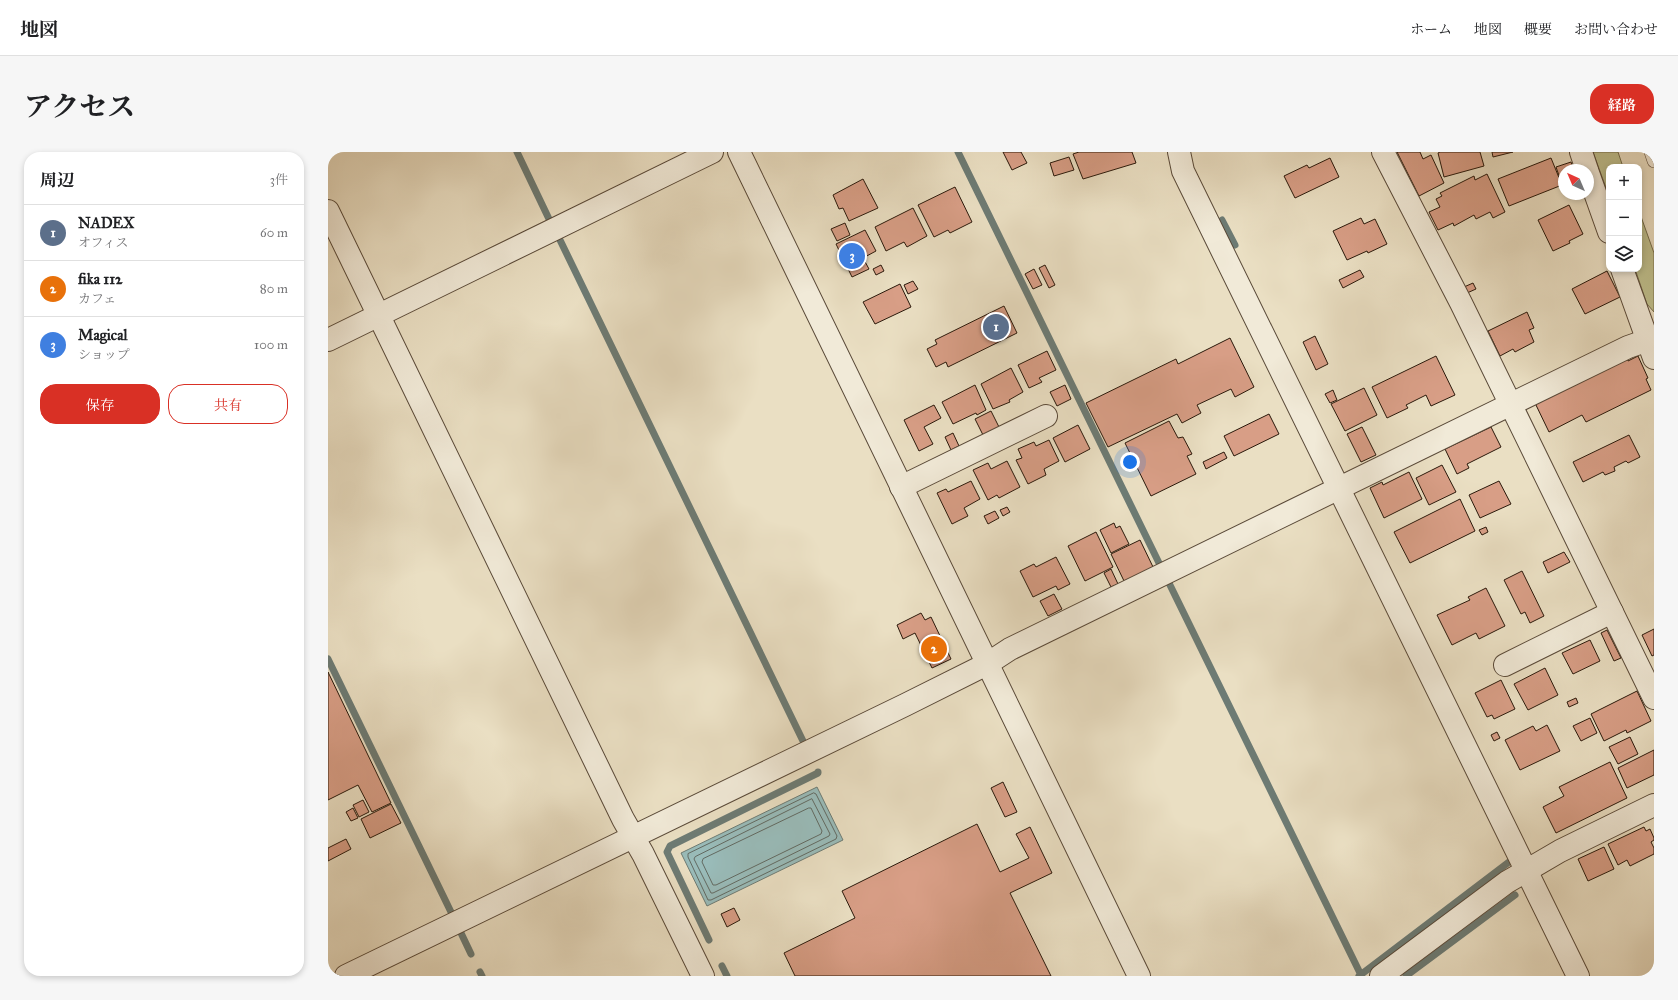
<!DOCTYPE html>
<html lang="ja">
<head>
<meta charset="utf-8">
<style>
	:root { --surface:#fff; --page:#f6f6f6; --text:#202124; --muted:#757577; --line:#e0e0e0; --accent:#d93025 }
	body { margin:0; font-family:"IM FELL Great Primer","Noto Serif JP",serif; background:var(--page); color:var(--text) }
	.controls { position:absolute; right:12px; top:12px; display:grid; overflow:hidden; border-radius:8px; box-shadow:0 2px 6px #0003 }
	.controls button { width:36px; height:36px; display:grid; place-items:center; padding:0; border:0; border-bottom:1px solid var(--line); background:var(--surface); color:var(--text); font:20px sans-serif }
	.compass { position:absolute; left:1230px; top:12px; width:36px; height:36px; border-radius:50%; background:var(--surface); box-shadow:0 2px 6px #0003; rotate:316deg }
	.you { position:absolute; left:802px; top:310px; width:14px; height:14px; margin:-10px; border:3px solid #fff; border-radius:50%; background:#1a73e8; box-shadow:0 0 0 6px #1a73e833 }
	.badge { display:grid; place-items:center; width:26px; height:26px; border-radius:50%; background:var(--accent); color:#fff; font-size:13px; font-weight:700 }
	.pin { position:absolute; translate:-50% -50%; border:2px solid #fff; box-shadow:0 1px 4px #0006 }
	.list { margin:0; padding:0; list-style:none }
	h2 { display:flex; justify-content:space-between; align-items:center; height:52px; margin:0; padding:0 16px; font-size:17px }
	h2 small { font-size:13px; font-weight:400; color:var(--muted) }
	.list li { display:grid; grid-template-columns:26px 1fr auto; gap:12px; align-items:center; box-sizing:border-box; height:56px; padding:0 16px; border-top:1px solid var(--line) }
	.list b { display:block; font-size:15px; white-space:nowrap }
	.list p { margin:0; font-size:13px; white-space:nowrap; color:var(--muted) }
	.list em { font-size:13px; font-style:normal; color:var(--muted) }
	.actions { display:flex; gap:8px; padding:12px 16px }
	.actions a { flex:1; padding:9px 0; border:1px solid var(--accent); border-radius:16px; text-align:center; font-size:14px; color:var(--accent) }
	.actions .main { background:var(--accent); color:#fff }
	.icon { flex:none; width:22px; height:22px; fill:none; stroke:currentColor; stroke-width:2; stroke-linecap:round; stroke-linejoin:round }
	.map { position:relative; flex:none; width:1326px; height:824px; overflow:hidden; border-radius:16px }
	header { display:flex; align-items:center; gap:24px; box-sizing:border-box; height:56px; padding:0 20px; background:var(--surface); border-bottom:1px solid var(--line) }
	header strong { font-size:19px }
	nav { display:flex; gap:22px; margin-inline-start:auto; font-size:14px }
	.intro { display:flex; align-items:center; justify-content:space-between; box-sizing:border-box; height:96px; padding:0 24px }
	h1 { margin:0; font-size:28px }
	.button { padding:10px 18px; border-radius:16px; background:var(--accent); color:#fff; font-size:14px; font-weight:700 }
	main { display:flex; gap:24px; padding:0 24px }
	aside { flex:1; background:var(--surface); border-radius:16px; box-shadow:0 2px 6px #0003 }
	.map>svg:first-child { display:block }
	.green { fill:#bfc08e; stroke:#746c4c }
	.water { fill:#99bcba; stroke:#6d7b74 }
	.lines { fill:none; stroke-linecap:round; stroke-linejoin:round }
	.shore { stroke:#626a62; stroke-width:1 }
	.stream { stroke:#6d7b74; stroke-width:7 }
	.building { fill:#d89e86; stroke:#2a190b }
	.service-casing { stroke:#5a4a39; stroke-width:14 }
	.minor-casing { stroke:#5a4a39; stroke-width:24 }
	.tertiary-casing { stroke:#5a4a39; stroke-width:24 }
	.service { stroke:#f1ead8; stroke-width:13 }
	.minor { stroke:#f1ead8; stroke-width:22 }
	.tertiary { stroke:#f1ead8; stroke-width:22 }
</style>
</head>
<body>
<header>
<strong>地図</strong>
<nav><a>ホーム</a><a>地図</a><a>概要</a><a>お問い合わせ</a></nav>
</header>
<div class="intro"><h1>アクセス</h1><a class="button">経路</a></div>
<main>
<aside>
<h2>周辺<small>3件</small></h2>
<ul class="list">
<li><span class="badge" style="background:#5c6f8a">1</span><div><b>NADEX</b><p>オフィス</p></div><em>60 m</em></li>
<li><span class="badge" style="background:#e8710a">2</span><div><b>fika 112</b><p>カフェ</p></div><em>80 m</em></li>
<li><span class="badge" style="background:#3f7fe0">3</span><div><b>Magical</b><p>ショップ</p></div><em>100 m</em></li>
</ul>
<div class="actions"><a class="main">保存</a><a>共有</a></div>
</aside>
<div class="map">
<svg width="1326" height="824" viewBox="0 0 1326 824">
	<rect width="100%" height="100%" fill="#eadfc3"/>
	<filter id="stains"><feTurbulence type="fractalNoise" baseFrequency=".005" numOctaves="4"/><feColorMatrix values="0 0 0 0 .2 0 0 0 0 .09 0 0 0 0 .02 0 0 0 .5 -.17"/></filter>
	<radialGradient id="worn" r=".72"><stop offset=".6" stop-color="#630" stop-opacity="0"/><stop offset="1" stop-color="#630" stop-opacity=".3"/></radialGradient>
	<g class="green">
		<path d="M 1265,0 L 1290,0 L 1295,15 L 1281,15 L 1281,44 Z"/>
		<path d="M 1311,59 L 1326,101 L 1326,160 L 1319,152 L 1307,117 L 1311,117 Z"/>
	</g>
	<path class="water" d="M 489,635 L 515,688 L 379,754 L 353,701 Z"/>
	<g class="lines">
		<g class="shore">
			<path d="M 486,641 L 488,642 L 509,684 L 508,687 L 383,748 L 380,748 L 360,705 L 360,702 Z"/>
			<path d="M 484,647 L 502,682 L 501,684 L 385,741 L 383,741 L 366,707 L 367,705 Z"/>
			<path d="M 481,656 L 483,656 L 494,679 L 493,682 L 388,733 L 385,733 L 374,710 L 375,707 Z"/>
		</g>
		<g class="stream">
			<path d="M 189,0 L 221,67"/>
			<path d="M 630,0 L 832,413"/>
			<path d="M 894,68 L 907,93"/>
			<path d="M 232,88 L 475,589"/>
			<path d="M 841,431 L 1033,823"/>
			<path d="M 0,507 L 123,760"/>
			<path d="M 133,781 L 143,802"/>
			<path d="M 381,788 L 339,700 L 342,694 L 490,621 L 490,620"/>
			<path d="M 394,814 L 399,824"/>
			<path d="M 152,820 L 154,824"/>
			<path d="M 1031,824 L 1181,710"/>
			<path d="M 1078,824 L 1187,743"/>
		</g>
	</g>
	<g class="building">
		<path d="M 675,0 L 693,0 L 699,11 L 684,18 Z"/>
		<path d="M 751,0 L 804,0 L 808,11 L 755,27 L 745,2 Z"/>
		<path d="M 1069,0 L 1092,0 L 1095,7 L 1103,3 L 1116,31 L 1091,44 Z"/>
		<path d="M 1112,0 L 1152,0 L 1156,14 L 1116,25 L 1110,1 Z"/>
		<path d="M 1164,0 L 1185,0 L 1165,5 Z"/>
		<path d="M 741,5 L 746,18 L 726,24 L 722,11 Z"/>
		<path d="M 1002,6 L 1011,25 L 967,46 L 956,24 L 979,13 L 981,16 Z"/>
		<path d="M 1223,6 L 1234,33 L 1181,54 L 1170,27 Z"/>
		<path d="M 1243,10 L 1246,18 L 1236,18 L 1236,35 L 1235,35 L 1228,15 Z"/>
		<path d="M 1159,22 L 1177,60 L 1165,66 L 1162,60 L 1148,67 L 1146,63 L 1126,74 L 1125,71 L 1110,78 L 1101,60 L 1112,55 L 1108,47 L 1114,44 L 1112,41 L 1146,24 L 1147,28 Z"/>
		<path d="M 535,27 L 550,56 L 521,69 L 515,56 L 511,57 L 505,43 Z"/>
		<path d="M 627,35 L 644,70 L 622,81 L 620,78 L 606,85 L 590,53 Z"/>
		<path d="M 1241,53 L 1255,82 L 1241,89 L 1242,91 L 1225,99 L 1210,68 Z"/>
		<path d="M 585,56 L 599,84 L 579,95 L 576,90 L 558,99 L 547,75 Z"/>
		<path d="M 1033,66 L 1036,72 L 1047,67 L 1059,92 L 1040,101 L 1039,99 L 1019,108 L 1005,79 Z"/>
		<path d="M 517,71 L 522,83 L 509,89 L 503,77 Z"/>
		<path d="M 537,78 L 548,99 L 535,106 L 541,117 L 524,125 L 508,92 Z"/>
		<path d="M 553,113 L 556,119 L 548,123 L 545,117 Z"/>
		<path d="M 717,113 L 727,133 L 721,136 L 711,116 Z"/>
		<path d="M 706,117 L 714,133 L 705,137 L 697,122 Z"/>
		<path d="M 1032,118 L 1036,125 L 1015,136 L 1011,128 Z"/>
		<path d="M 1279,119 L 1292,145 L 1257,162 L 1244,137 Z"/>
		<path d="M 585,129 L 590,137 L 580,142 L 576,133 Z"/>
		<path d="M 1145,131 L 1148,137 L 1139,141 L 1136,135 Z"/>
		<path d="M 572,132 L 583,155 L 547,172 L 535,150 Z"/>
		<path d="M 676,154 L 689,181 L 620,215 L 618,210 L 608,215 L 599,197 L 609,192 L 607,188 Z"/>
		<path d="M 1199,160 L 1206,176 L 1201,178 L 1206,190 L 1187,200 L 1185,197 L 1172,204 L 1160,179 Z"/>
		<path d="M 987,184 L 1000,212 L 988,218 L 975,190 Z"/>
		<path d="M 902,186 L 926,235 L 907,245 L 903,237 L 869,253 L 873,261 L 854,271 L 849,262 L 780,295 L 758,251 L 848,207 L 850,212 Z"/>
		<path d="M 719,199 L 728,218 L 711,226 L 714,230 L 701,236 L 690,213 Z"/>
		<path d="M 1108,204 L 1127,243 L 1103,254 L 1098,243 L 1078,253 L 1080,256 L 1059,266 L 1044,235 Z"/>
		<path d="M 1310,204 L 1320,226 L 1318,227 L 1323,238 L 1258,270 L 1254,263 L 1221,280 L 1207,251 L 1299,206 L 1300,209 Z"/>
		<path d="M 683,216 L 695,240 L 681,248 L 682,250 L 665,257 L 653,232 Z"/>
		<path d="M 647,233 L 658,258 L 649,263 L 648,261 L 625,272 L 614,250 Z"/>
		<path d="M 737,233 L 743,247 L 729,254 L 722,240 Z"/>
		<path d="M 1036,236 L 1049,263 L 1017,279 L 1003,252 Z"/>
		<path d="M 1005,238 L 1009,248 L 1002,251 L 997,242 Z"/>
		<path d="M 606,253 L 613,266 L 596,275 L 605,292 L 591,299 L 576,268 Z"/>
		<path d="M 663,259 L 671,275 L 655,283 L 647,267 Z"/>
		<path d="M 941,262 L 951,282 L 906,304 L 896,284 Z"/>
		<path d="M 841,269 L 850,286 L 855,285 L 864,302 L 859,304 L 868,322 L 823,344 L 797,291 Z"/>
		<path d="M 750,273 L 762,297 L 737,310 L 725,286 Z"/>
		<path d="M 1034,275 L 1048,303 L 1033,310 L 1019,282 Z"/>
		<path d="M 1163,275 L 1173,295 L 1139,312 L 1141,316 L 1129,322 L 1117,297 Z"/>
		<path d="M 625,281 L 631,294 L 623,298 L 617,285 Z"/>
		<path d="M 1301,283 L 1312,305 L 1300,311 L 1298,309 L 1286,315 L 1287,319 L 1277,323 L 1275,320 L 1255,330 L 1245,310 Z"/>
		<path d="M 721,288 L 731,309 L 716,317 L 718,323 L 700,332 L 688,308 L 694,306 L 690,297 L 706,290 L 708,294 Z"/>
		<path d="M 896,300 L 899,306 L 878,317 L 875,310 Z"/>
		<path d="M 679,309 L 692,335 L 671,346 L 669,343 L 660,348 L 645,318 L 660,311 L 663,317 Z"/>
		<path d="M 1114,313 L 1128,340 L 1101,353 L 1088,326 Z"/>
		<path d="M 1081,320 L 1094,347 L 1056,366 L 1042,336 L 1054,330 L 1055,333 Z"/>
		<path d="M 643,329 L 652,347 L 636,356 L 640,364 L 624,372 L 609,341 L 618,337 L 620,340 Z"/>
		<path d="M 1171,329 L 1183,352 L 1152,366 L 1141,343 Z"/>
		<path d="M 1132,347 L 1147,379 L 1082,411 L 1066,380 Z"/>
		<path d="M 679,355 L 682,360 L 675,364 L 672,358 Z"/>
		<path d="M 667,359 L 671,366 L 660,372 L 656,364 Z"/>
		<path d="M 786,371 L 788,376 L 792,374 L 801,392 L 783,401 L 772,378 Z"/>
		<path d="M 1158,375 L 1160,380 L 1154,383 L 1151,378 Z"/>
		<path d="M 768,380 L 785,415 L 757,429 L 740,394 Z"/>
		<path d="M 812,388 L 826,417 L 797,431 L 783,402 Z"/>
		<path d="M 1236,400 L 1242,410 L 1220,421 L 1215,410 Z"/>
		<path d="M 728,405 L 742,432 L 730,438 L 728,434 L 705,445 L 692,419 L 706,412 L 708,415 Z"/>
		<path d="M 783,417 L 790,432 L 783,435 L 776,421 Z"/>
		<path d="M 1194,419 L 1216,464 L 1202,471 L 1197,460 L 1193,462 L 1176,428 Z"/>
		<path d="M 1158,436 L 1177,474 L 1151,487 L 1148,481 L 1124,493 L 1109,463 L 1142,448 L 1140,445 Z"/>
		<path d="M 726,442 L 734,457 L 720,464 L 712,449 Z"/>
		<path d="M 593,461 L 597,468 L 603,465 L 623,507 L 604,516 L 587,481 L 575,487 L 569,473 Z"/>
		<path d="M 1326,477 L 1326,503 L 1324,504 L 1314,483 Z"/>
		<path d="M 1279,478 L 1293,506 L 1286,509 L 1273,481 Z"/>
		<path d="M 1262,488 L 1272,509 L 1245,522 L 1234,501 Z"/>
		<path d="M 1217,516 L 1230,543 L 1200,558 L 1186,532 Z"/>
		<path d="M 0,520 L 63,651 L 44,660 L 30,633 L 0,648 Z"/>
		<path d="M 1173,528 L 1187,557 L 1166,567 L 1164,563 L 1159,565 L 1147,541 Z"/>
		<path d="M 1309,539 L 1323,569 L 1299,581 L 1298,578 L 1276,589 L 1263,562 Z"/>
		<path d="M 1248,546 L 1250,551 L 1241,555 L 1239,550 Z"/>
		<path d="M 1262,566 L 1269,581 L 1253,589 L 1245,574 Z"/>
		<path d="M 1219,573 L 1232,599 L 1192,618 L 1177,588 L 1205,574 L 1208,579 Z"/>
		<path d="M 1169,580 L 1172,586 L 1166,589 L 1163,583 Z"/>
		<path d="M 1302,585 L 1310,602 L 1290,612 L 1281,595 Z"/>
		<path d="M 1326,598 L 1326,623 L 1299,636 L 1290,616 Z"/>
		<path d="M 1282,610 L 1299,646 L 1228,681 L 1215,655 L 1236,644 L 1231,635 Z"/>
		<path d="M 675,630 L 689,660 L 677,665 L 663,636 Z"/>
		<path d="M 35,648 L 41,660 L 31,665 L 25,653 Z"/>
		<path d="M 63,652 L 73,671 L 42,686 L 33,667 Z"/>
		<path d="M 25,656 L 30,666 L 23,669 L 18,660 Z"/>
		<path d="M 649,672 L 672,720 L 701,706 L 688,682 L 702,675 L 724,721 L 682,741 L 723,824 L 467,824 L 456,801 L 527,766 L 514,739 Z"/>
		<path d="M 1316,675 L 1318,679 L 1322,677 L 1326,686 L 1326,688 L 1323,690 L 1326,696 L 1326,702 L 1302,714 L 1299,708 L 1290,713 L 1280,692 Z"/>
		<path d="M 18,687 L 23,697 L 0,709 L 0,696 Z"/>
		<path d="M 1276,695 L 1286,717 L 1260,729 L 1250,707 Z"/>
		<path d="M 406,756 L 412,768 L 399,775 L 393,762 Z"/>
	</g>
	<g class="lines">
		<defs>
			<path id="service" d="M 1323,0 L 1326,9"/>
			<g id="minor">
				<path d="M 851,0 L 855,19 L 1250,824"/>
				<path d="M 1055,0 L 1133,151 L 1326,546"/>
				<path d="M 1253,0 L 1259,18"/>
				<path d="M 1260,21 L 1281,80"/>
				<path d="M 0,59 L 295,667 L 315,702 L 375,824"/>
				<path d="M 1294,117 L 1326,206"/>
				<path d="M 0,188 L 384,0"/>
				<path d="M 573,335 L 718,264"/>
				<path d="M 1177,513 L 1284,460"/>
				<path d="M 18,824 L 577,553 L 659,512 L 682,497 L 1300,195 L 1320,188"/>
			</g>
			<g id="tertiary">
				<path d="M 411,0 L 811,824"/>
				<path d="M 1053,824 L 1179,730 L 1232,699 L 1326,653"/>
			</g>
		</defs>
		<use href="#service" class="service-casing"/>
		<use href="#minor" class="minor-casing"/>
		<use href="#tertiary" class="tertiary-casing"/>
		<use href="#service" class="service"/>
		<use href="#minor" class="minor"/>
		<use href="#tertiary" class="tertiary"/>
	</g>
	<rect width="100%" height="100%" filter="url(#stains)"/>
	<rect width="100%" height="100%" fill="url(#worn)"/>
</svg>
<div class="controls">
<button>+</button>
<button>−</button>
<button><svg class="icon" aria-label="layers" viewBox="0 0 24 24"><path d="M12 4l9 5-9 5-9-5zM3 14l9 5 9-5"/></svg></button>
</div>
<svg class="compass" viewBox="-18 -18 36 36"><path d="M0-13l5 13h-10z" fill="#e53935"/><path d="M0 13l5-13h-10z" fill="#757577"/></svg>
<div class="you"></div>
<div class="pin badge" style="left:668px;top:175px;background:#5c6f8a">1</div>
<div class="pin badge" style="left:606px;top:497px;background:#e8710a">2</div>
<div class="pin badge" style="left:524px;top:104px;background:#3f7fe0">3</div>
</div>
</main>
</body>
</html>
